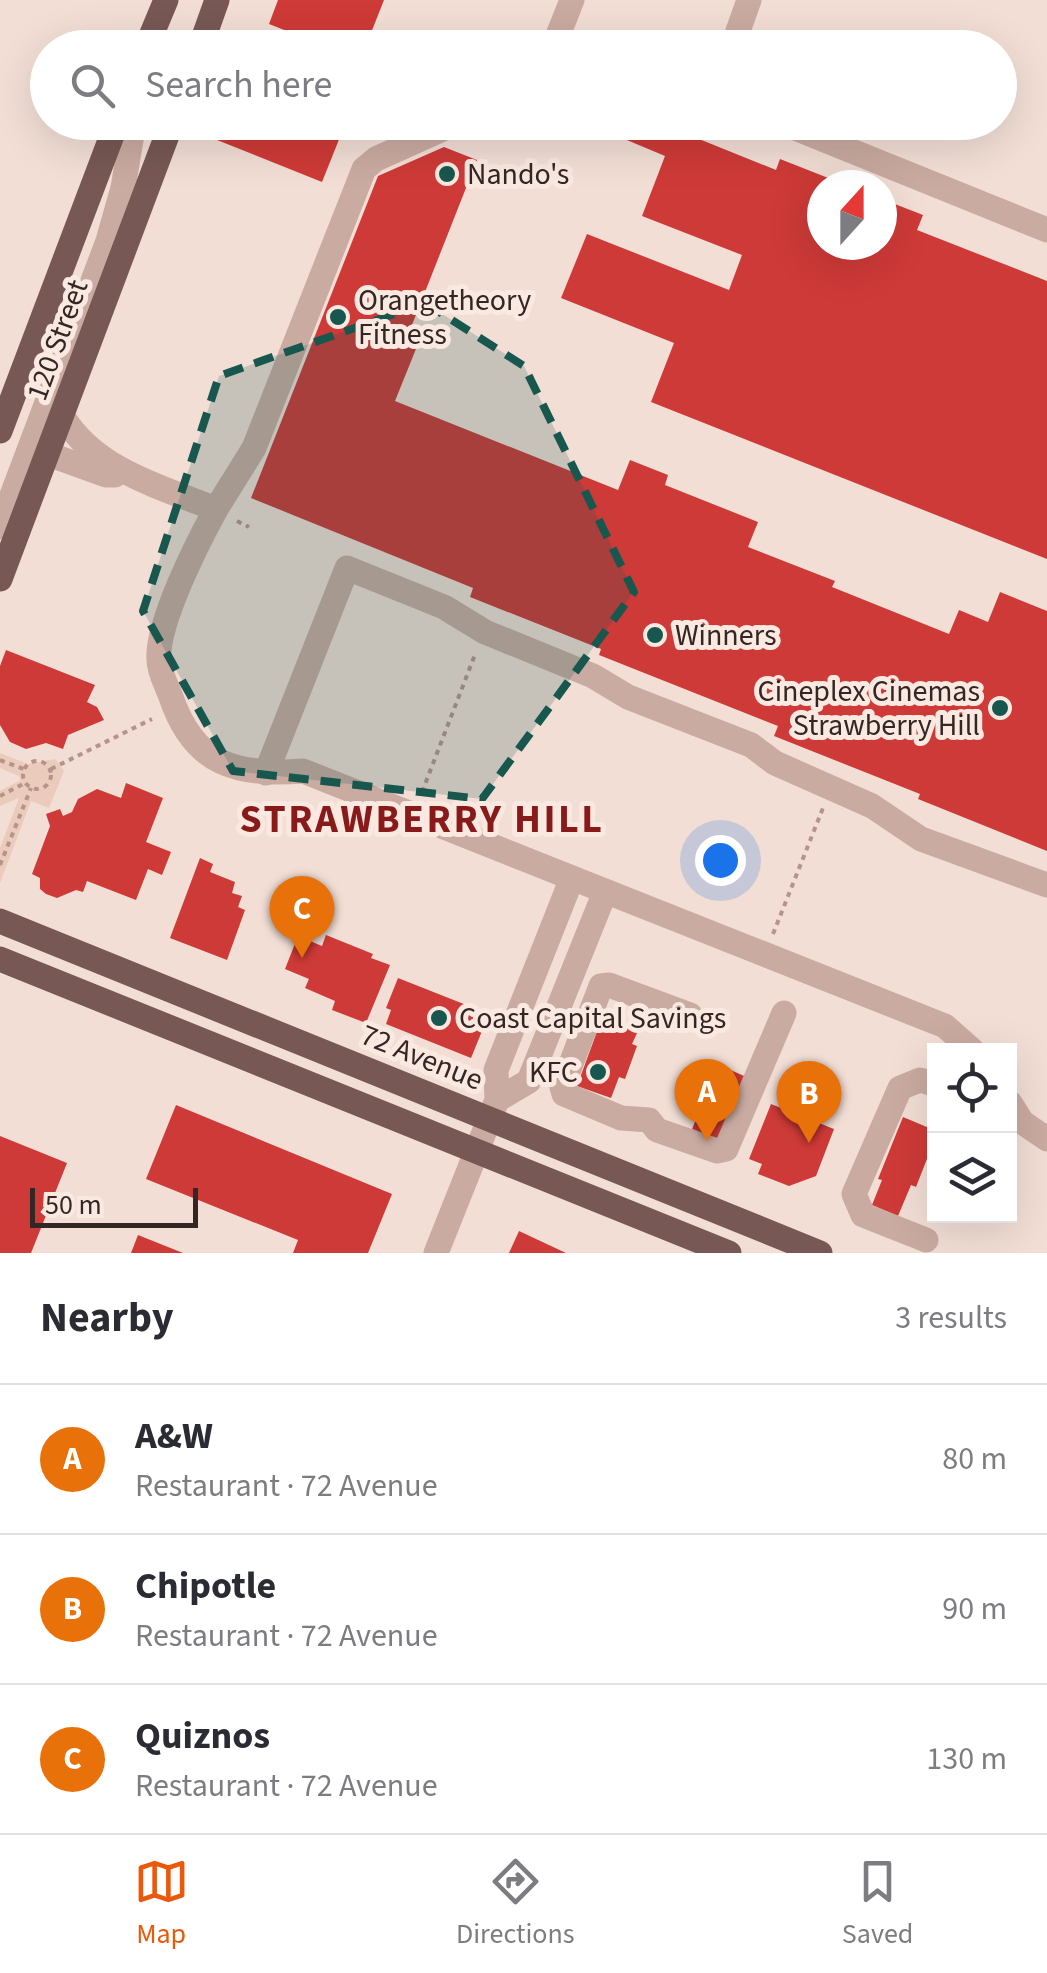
<!DOCTYPE html>
<html lang="en">
<head>
<meta charset="utf-8">
<style>
	:root { --surface:#fff; --page:#f2f2f3; --text:#2b2b33; --muted:#7c7c81; --line:#e1e1e2; --accent:#ea580c }
	body { margin:0; font-family:"Source Sans 3",sans-serif; background:var(--page); color:var(--text) }
	.controls { position:absolute; right:30px; bottom:30px; display:grid; overflow:hidden; border-radius:0px; box-shadow:0 10px 40px #0002 }
	.controls button { width:90px; height:90px; display:grid; place-items:center; padding:0; border:0; border-bottom:2px solid var(--line); background:var(--surface); color:var(--text); font:50px sans-serif }
	.compass { position:absolute; left:807px; top:170px; width:90px; height:90px; border-radius:50%; background:var(--surface); box-shadow:0 10px 40px #0002; rotate:21deg }
	.scale { position:absolute; left:30px; bottom:25px; width:168px; box-sizing:border-box; padding-left:10px; border:5px solid #342624; border-top:0; font-size:28px; line-height:35px; white-space:nowrap; color:#342624; -webkit-text-stroke:8px #fae9e1; paint-order:stroke }
	.you { position:absolute; left:720px; top:860px; width:35px; height:35px; margin:-25px; border:8px solid #fff; border-radius:50%; background:#1a73e8; box-shadow:0 0 0 15px #1a73e833 }
	.badge { display:grid; place-items:center; width:65px; height:65px; border-radius:50%; background:var(--accent); color:#fff; font-size:32px; font-weight:700 }
	.pin { position:absolute; translate:-50% -82px; filter:drop-shadow(0 2px 5px #0008) }
	.pin::after { content:''; position:absolute; top:52px; width:35px; height:30px; background:inherit; clip-path:polygon(0 0,100% 0,50% 100%) }
	.list { margin:0; padding:0; list-style:none }
	h2 { display:flex; justify-content:space-between; align-items:center; height:130px; margin:0; padding:0 40px; font-size:42px }
	h2 small { font-size:32px; font-weight:400; color:var(--muted) }
	.list li { display:grid; grid-template-columns:65px 1fr auto; gap:30px; align-items:center; box-sizing:border-box; height:150px; padding:0 40px; border-top:2px solid var(--line) }
	.list b { display:block; font-size:38px; white-space:nowrap }
	.list p { margin:0; font-size:32px; white-space:nowrap; color:var(--muted) }
	.list em { font-size:32px; font-style:normal; color:var(--muted) }
	.icon { flex:none; width:55px; height:55px; fill:none; stroke:currentColor; stroke-width:2; stroke-linecap:round; stroke-linejoin:round }
	.map { position:relative; flex:none; width:1047px; height:1253px; overflow:hidden }
	.search { position:absolute; background:var(--surface); box-shadow:0 10px 40px #0002; left:30px; right:30px; top:30px; height:110px; display:flex; align-items:center; gap:25px; box-sizing:border-box; padding:0 35px; border-radius:55px; color:var(--muted); font-size:38px }
	.sheet { height:580px; background:var(--surface) }
	nav { display:flex; justify-content:space-around; align-items:center; box-sizing:border-box; height:140px; border-top:2px solid var(--line); background:var(--surface); font-size:28px; color:var(--muted) }
	nav a { display:grid; justify-items:center; gap:5px }
	nav .on { color:var(--accent) }
	.map>svg:first-child { display:block }
	.plaza { fill:#ebcbbb }
	.building { fill:#ce3a37 }
	.lines { fill:none; stroke-linecap:round; stroke-linejoin:round }
	.path { stroke:#b6948b; stroke-width:4; stroke-dasharray:5 5; stroke-linecap:butt }
	.minor { stroke:#caaba1; stroke-width:25 }
	.major { stroke:#775854; stroke-width:25 }
	.marked { fill:#18574e; fill-opacity:0.2; stroke:#18574e; stroke-width:8; stroke-dasharray:20 12; stroke-linejoin:round }
	.poi-dot { fill:#18574e; stroke:#fae9e1; stroke-width:4 }
	.labels { text-anchor:middle; stroke-width:10; stroke-linejoin:round; paint-order:stroke }
	.poi-label { font-size:30px; fill:#342624; stroke:#fae9e1; text-anchor:start }
	.street-label { font-size:30px; fill:#342624; stroke:#fae9e1 }
	.district-label { font-size:40px; font-weight:bold; letter-spacing:2.5px; fill:#881a19; stroke:#fae9e1 }
</style>
</head>
<body>
<div class="map">
<svg width="1047" height="1253" viewBox="0 0 1047 1253">
	<rect width="100%" height="100%" fill="#f2ded5"/>
	<path class="plaza" d="M 0,753 L 28,764 L 55,759 L 64,771 L 49,808 L 31,801 L 0,883 L 0,848 L 19,798 L 0,806 L 0,791 L 21,780 L 19,776 L 0,768 Z"/>
	<g class="building">
		<path d="M 278,0 L 384,0 L 365,48 L 330,48 L 269,24 Z"/>
		<path d="M 212,122 L 346,122 L 322,182 L 207,136 Z"/>
		<path d="M 628,122 L 657,122 L 776,170 L 780,159 L 846,185 L 822,185 L 822,245 L 882,245 L 882,199 L 923,215 L 917,230 L 1047,281 L 1047,559 L 651,402 L 674,343 L 561,298 L 587,234 L 729,290 L 742,255 L 642,216 L 665,156 L 622,138 Z"/>
		<path d="M 444,147 L 477,160 L 410,330 L 422,334 L 395,401 L 618,490 L 630,460 L 668,475 L 665,485 L 758,522 L 748,547 L 835,581 L 832,587 L 949,634 L 959,610 L 988,622 L 1000,592 L 1047,611 L 1047,851 L 918,799 L 920,794 L 774,736 L 778,726 L 599,655 L 601,649 L 470,597 L 473,588 L 251,498 L 378,176 Z"/>
		<path d="M 6,650 L 95,685 L 87,702 L 97,707 L 104,720 L 68,735 L 63,749 L 46,743 L 26,749 L 10,742 L 0,725 L 0,666 Z"/>
		<path d="M 126,783 L 163,798 L 146,842 L 171,852 L 162,875 L 148,869 L 136,900 L 87,881 L 83,892 L 76,890 L 57,898 L 46,894 L 40,889 L 40,878 L 32,874 L 50,826 L 46,814 L 60,809 L 63,816 L 72,812 L 78,799 L 97,789 L 121,798 Z"/>
		<path d="M 200,858 L 213,864 L 210,872 L 235,882 L 232,893 L 242,896 L 238,907 L 245,910 L 227,960 L 170,938 Z"/>
		<path d="M 326,935 L 373,954 L 371,958 L 390,965 L 366,1023 L 332,1010 L 335,1001 L 305,988 L 309,979 L 285,969 L 298,936 L 322,946 Z"/>
		<path d="M 398,978 L 489,1014 L 471,1058 L 386,1024 L 391,1010 L 386,1008 Z"/>
		<path d="M 602,1018 L 638,1031 L 632,1044 L 637,1046 L 625,1079 L 619,1077 L 611,1098 L 577,1086 Z"/>
		<path d="M 719,1065 L 751,1079 L 725,1143 L 692,1129 Z"/>
		<path d="M 771,1104 L 834,1129 L 816,1176 L 789,1186 L 758,1174 L 762,1164 L 749,1159 Z"/>
		<path d="M 176,1105 L 392,1194 L 368,1253 L 293,1253 L 298,1240 L 146,1179 Z"/>
		<path d="M 903,1117 L 934,1130 L 934,1141 L 916,1187 L 911,1185 L 898,1216 L 872,1205 L 882,1180 L 878,1179 Z"/>
		<path d="M 0,1136 L 67,1163 L 31,1253 L 0,1253 Z"/>
		<path d="M 519,1231 L 566,1253 L 509,1253 Z"/>
		<path d="M 138,1235 L 183,1253 L 131,1253 Z"/>
	</g>
	<g class="lines">
		<g class="path">
			<path d="M 237,521 L 249,527"/>
			<path d="M 0,760 L 24,769"/>
			<circle cx="37" cy="775" r="14"/>
			<path d="M 51,769 L 152,719"/>
			<path d="M 422,792 L 476,652"/>
			<path d="M 0,796 L 25,783"/>
			<path d="M 0,865 L 31,788"/>
			<path d="M 773,934 L 823,808"/>
		</g>
		<g class="minor">
			<path d="M 553,48 L 572,0"/>
			<path d="M 732,48 L 749,0"/>
			<path d="M 780,122 L 1047,230"/>
			<path d="M 63,417 C 96,470 160,487 216,509 C 198,542 156,624 159,660 C 159,672 167,686 171,697 C 194,765 236,776 303,771 L 945,1026 L 972,1050"/>
			<path d="M 48,454 L 106,475 L 115,475"/>
			<path d="M 216,509 L 254,448 L 364,169 L 376,159 L 458,122"/>
			<path d="M 0,527 L 108,241 L 123,188 L 134,122"/>
			<path d="M 266,773 L 347,568 L 444,607 L 485,632 L 593,676 L 628,697 L 751,745 L 775,763 L 872,806 L 921,839 L 1047,885"/>
			<path d="M 690,1015 L 609,985 L 601,986 L 562,1087 L 564,1094 L 621,1118 L 649,1120 L 657,1130 L 717,1151 L 726,1149 L 784,1013"/>
			<path d="M 497,1100 L 529,1081 L 605,892"/>
			<path d="M 1010,1103 L 1022,1122 L 1047,1139"/>
			<path d="M 926,1240 L 863,1215 L 854,1194 L 900,1088 L 920,1080 L 934,1084"/>
			<path d="M 436,1253 L 497,1100 L 496,1070 L 572,878"/>
		</g>
		<g class="major">
			<path d="M 146,48 L 166,0"/>
			<path d="M 200,48 L 217,0"/>
			<path d="M 0,431 L 117,122"/>
			<path d="M 0,579 L 172,122"/>
			<path d="M 0,921 L 820,1253"/>
			<path d="M 0,959 L 729,1253"/>
		</g>
	</g>
	<path class="marked" d="M 425,303 L 524,366 L 634,592 L 482,799 L 233,771 L 143,611 L 219,376 Z"/>
	<g class="poi-dot">
		<circle cx="447" cy="174" r="10"/>
		<circle cx="338" cy="317" r="10"/>
		<circle cx="655" cy="635" r="10"/>
		<circle cx="1000" cy="708" r="10"/>
		<circle cx="439" cy="1018" r="10"/>
		<circle cx="598" cy="1072" r="10"/>
	</g>
	<g class="labels">
		<g class="poi-label">
			<text x="467" y="184">Nando's</text>
			<text x="358" y="310">Orangetheory<tspan x="358" dy="34">Fitness</tspan></text>
			<text x="675" y="645">Winners</text>
			<text x="980" y="701" text-anchor="end">Cineplex Cinemas<tspan x="980" dy="34">Strawberry Hill</tspan></text>
			<text x="459" y="1028">Coast Capital Savings</text>
			<text x="578" y="1082" text-anchor="end">KFC</text>
		</g>
		<g class="street-label">
			<text transform="translate(57 340) rotate(-70)" y="10">120 Street</text>
			<text transform="translate(422 1057) rotate(22)" y="10">72 Avenue</text>
		</g>
		<g class="district-label">
			<text x="422" y="832">STRAWBERRY HILL</text>
		</g>
	</g>
</svg>
<div class="controls">
<button><svg class="icon" aria-label="locate" viewBox="0 0 24 24"><circle cx="12" cy="12" r="6"/><path d="M12 2v4M12 18v4M2 12h4M18 12h4"/></svg></button>
<button><svg class="icon" aria-label="layers" viewBox="0 0 24 24"><path d="M12 4l9 5-9 5-9-5zM3 14l9 5 9-5"/></svg></button>
</div>
<svg class="compass" viewBox="-18 -18 36 36"><path d="M0-13l5 13h-10z" fill="#e53935"/><path d="M0 13l5-13h-10z" fill="#7c7c81"/></svg>
<div class="scale">50 m</div>
<div class="you"></div>
<div class="pin badge" style="left:707px;top:1141px;background:#e8710a">A</div>
<div class="pin badge" style="left:809px;top:1143px;background:#e8710a">B</div>
<div class="pin badge" style="left:302px;top:958px;background:#e8710a">C</div>
<div class="search"><svg class="icon" aria-label="search" viewBox="0 0 24 24"><circle cx="10" cy="10" r="6"/><path d="M15 15l6 6"/></svg>Search here</div>
</div>
<section class="sheet">
<h2>Nearby<small>3 results</small></h2>
<ul class="list">
<li><span class="badge" style="background:#e8710a">A</span><div><b>A&amp;W</b><p>Restaurant · 72 Avenue</p></div><em>80 m</em></li>
<li><span class="badge" style="background:#e8710a">B</span><div><b>Chipotle</b><p>Restaurant · 72 Avenue</p></div><em>90 m</em></li>
<li><span class="badge" style="background:#e8710a">C</span><div><b>Quiznos</b><p>Restaurant · 72 Avenue</p></div><em>130 m</em></li>
</ul>
</section>
<nav>
<a class="on"><svg class="icon" aria-label="map" viewBox="0 0 24 24"><path d="M3 6l6-2 6 2 6-2v14l-6 2-6-2-6 2zM9 4v14M15 6v14"/></svg>Map</a>
<a><svg class="icon" aria-label="directions" viewBox="0 0 24 24"><path d="M12 3l9 9-9 9-9-9zM9 14v-3h6M13 9l2 2-2 2"/></svg>Directions</a>
<a><svg class="icon" aria-label="saved" viewBox="0 0 24 24"><path d="M7 4h10v16l-5-4-5 4z"/></svg>Saved</a>
</nav>
</body>
</html>
